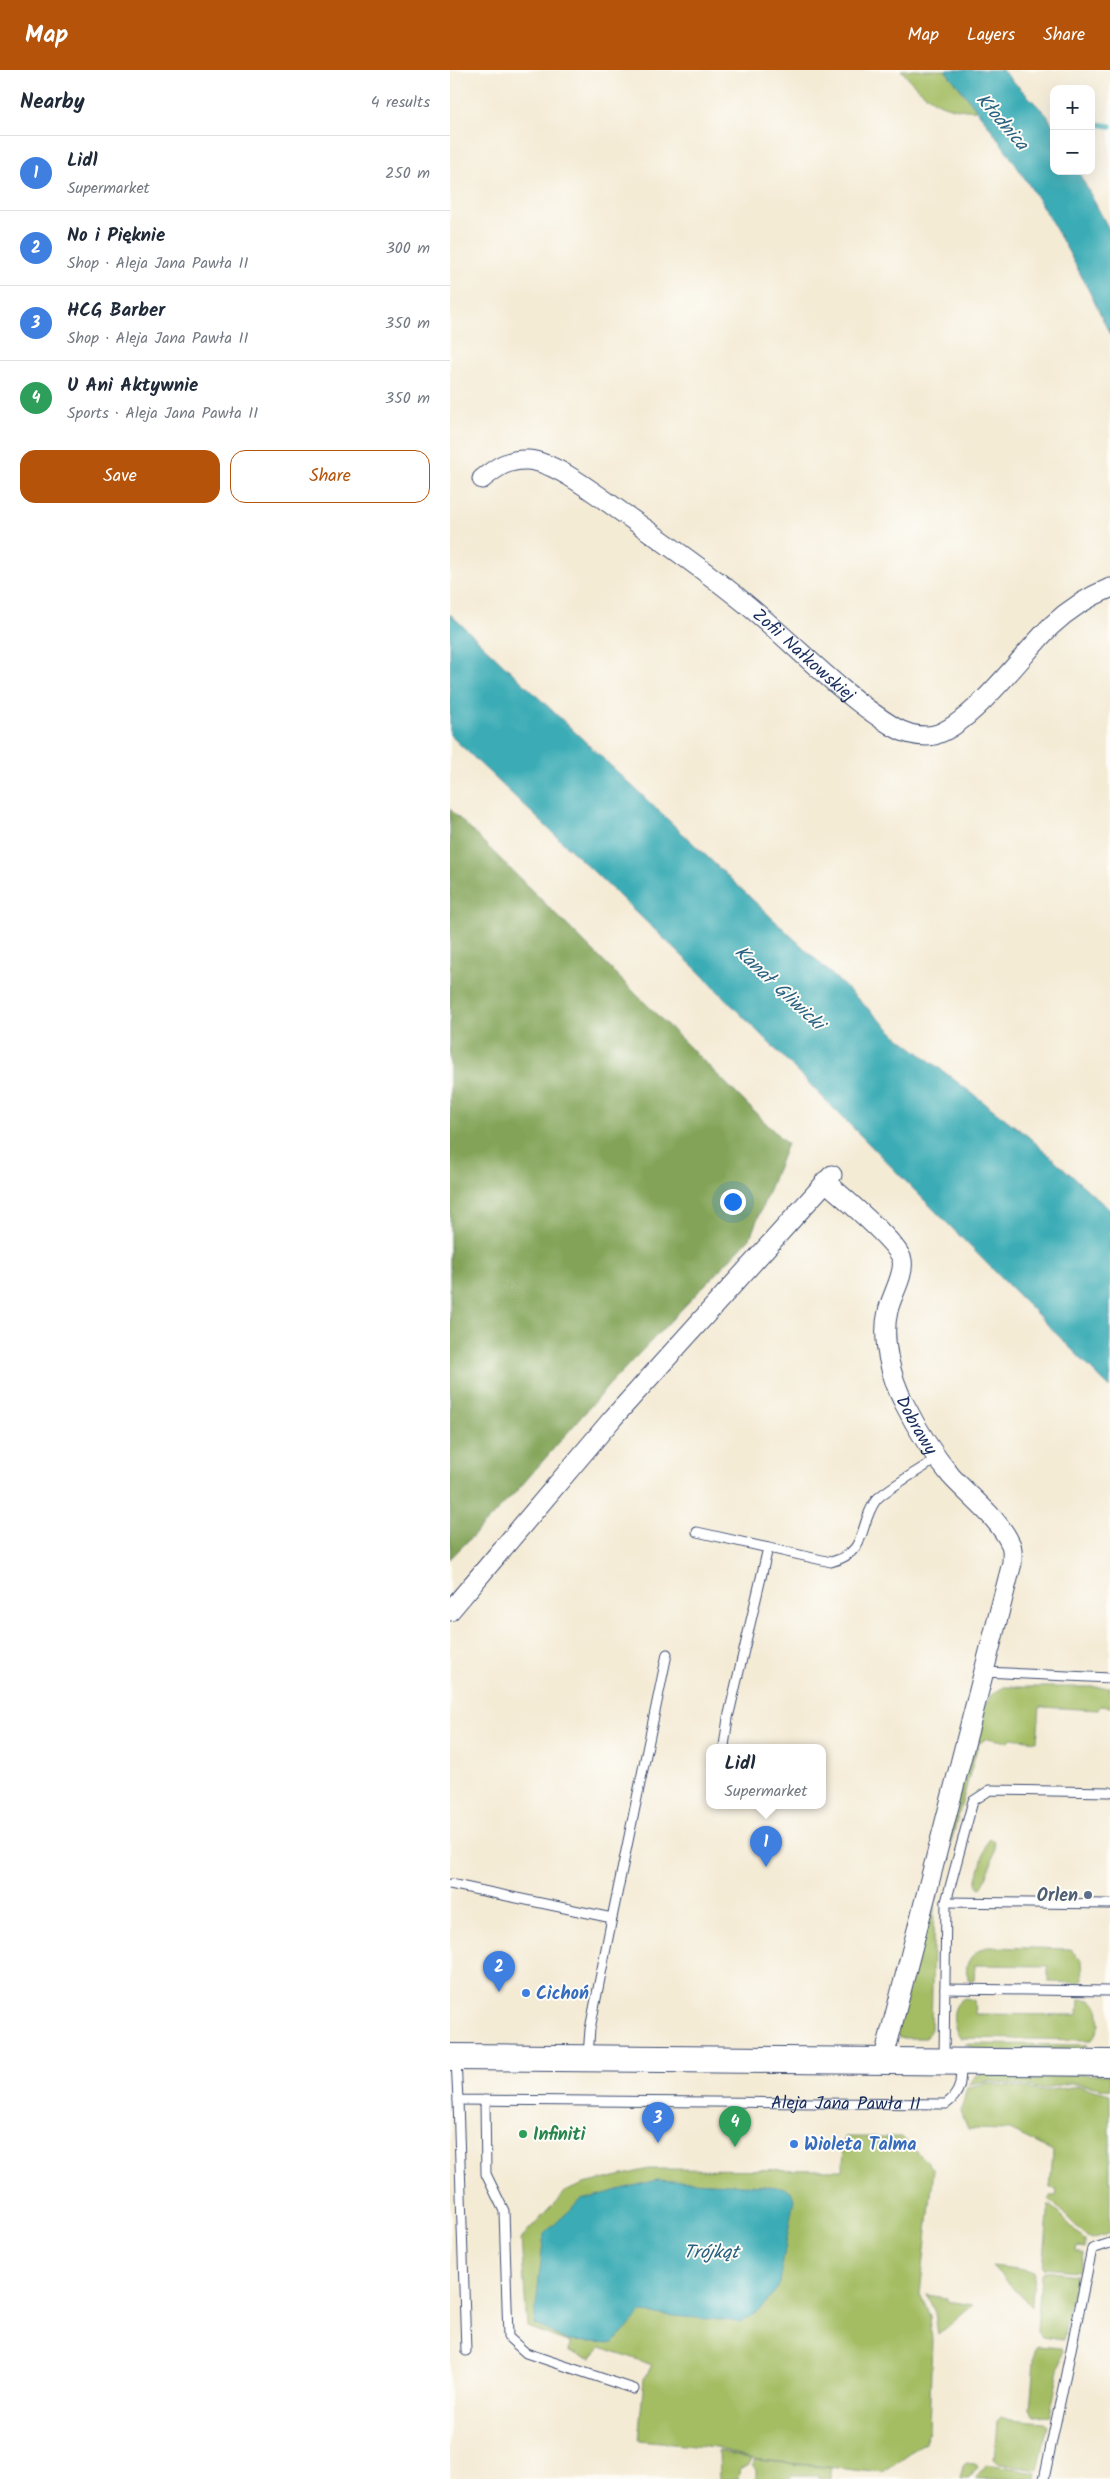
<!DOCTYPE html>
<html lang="en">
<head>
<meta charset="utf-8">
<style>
	:root { --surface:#fff; --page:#f2f2f3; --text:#1f2937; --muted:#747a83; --line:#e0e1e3; --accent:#b45309 }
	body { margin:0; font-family:Kalam,sans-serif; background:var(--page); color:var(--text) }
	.controls { position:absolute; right:15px; top:15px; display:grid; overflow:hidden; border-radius:10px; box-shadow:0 5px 20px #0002 }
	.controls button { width:45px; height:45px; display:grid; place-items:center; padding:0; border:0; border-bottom:1px solid var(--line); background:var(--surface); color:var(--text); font:25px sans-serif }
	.you { position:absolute; left:282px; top:1131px; width:18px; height:18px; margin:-12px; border:4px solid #fff; border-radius:50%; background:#1a73e8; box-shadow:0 0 0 8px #1a73e833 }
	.badge { display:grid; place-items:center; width:32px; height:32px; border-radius:50%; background:var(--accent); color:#fff; font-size:16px; font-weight:700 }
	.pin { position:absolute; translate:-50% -41px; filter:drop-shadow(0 1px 2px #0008) }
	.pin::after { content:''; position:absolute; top:26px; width:18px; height:15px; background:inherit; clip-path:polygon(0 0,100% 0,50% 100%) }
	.popup { position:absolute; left:256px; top:1674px; width:120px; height:65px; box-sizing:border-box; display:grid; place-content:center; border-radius:10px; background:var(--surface); filter:drop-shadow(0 1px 4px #0005); font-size:16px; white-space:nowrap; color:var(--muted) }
	.popup b { font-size:19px; color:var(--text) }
	.popup::after { content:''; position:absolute; left:50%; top:100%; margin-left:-10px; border:10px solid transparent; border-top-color:var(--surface) }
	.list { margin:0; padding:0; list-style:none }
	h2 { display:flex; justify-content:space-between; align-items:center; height:65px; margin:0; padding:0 20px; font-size:21px }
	h2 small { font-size:16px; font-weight:400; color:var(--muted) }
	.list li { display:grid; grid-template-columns:32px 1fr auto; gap:15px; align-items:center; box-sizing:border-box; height:75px; padding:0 20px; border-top:1px solid var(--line) }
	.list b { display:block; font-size:19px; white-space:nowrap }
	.list p { margin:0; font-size:16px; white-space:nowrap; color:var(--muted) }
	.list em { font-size:16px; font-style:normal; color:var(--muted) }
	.actions { display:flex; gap:10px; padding:15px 20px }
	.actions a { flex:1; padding:11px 0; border:1px solid var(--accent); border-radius:15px; text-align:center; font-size:18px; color:var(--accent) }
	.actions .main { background:var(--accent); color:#fff }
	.map { position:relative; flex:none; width:660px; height:2409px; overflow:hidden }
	header { display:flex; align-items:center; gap:30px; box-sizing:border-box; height:70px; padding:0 25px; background:var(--accent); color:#fff }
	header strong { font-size:24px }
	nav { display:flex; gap:28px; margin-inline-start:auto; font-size:18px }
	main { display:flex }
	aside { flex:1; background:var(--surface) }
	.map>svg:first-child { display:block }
	.green { fill:#a4bd63; stroke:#607660 }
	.forest { fill:#83a459; stroke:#4f6a5c }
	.water { fill:#3bacb5; stroke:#2b6e8a }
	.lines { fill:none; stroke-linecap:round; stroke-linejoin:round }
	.stream { stroke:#3bacb5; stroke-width:5.5 }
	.lane-casing { stroke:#3c4b70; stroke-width:11 }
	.street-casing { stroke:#3c4b70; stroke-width:21 }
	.secondary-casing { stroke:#3c4b70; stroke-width:28 }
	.lane { stroke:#fff; stroke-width:9 }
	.street { stroke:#fff; stroke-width:19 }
	.secondary { stroke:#fff; stroke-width:26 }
	.service-dot { fill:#5c6f8a; stroke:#fdfcf7; stroke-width:2 }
	.shop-dot { fill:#3f7fe0; stroke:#fdfcf7; stroke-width:2 }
	.leisure-dot { fill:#2e9e5b; stroke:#fdfcf7; stroke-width:2 }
	.labels { text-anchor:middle; stroke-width:4; stroke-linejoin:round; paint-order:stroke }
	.street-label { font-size:18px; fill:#1b2f5e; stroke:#fdfcf7 }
	.service-label { font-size:18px; font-weight:bold; fill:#4e5e75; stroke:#fdfcf7; text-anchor:end }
	.shop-label { font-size:18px; font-weight:bold; fill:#366cbe; stroke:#fdfcf7; text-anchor:start }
	.leisure-label { font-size:18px; font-weight:bold; fill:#27864d; stroke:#fdfcf7; text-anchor:start }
	.water-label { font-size:19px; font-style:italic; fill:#286181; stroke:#fdfcf7 }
</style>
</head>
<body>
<header>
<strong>Map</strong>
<nav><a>Map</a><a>Layers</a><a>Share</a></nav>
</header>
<main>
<aside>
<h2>Nearby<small>4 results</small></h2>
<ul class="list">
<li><span class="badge" style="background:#3f7fe0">1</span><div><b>Lidl</b><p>Supermarket</p></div><em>250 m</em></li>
<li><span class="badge" style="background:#3f7fe0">2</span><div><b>No i Pięknie</b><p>Shop · Aleja Jana Pawła II</p></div><em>300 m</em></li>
<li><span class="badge" style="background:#3f7fe0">3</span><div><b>HCG Barber</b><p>Shop · Aleja Jana Pawła II</p></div><em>350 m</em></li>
<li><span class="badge" style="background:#2e9e5b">4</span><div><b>U Ani Aktywnie</b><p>Sports · Aleja Jana Pawła II</p></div><em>350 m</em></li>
</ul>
<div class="actions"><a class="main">Save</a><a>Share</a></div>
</aside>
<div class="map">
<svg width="660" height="2409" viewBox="0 0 660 2409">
	<rect width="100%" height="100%" fill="#fdfcf7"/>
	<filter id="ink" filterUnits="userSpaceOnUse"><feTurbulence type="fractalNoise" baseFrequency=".02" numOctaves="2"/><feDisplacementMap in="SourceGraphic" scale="10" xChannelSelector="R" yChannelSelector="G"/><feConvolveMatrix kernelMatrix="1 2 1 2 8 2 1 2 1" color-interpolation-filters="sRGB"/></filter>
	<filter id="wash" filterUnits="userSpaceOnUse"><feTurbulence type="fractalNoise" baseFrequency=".0096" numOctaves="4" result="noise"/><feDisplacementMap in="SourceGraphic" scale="20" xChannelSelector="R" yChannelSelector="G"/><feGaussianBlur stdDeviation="1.12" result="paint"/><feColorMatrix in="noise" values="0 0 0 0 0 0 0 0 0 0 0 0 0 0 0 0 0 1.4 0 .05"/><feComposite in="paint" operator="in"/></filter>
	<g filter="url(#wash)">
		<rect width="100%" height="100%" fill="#f4ebd5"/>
		<g class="green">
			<path d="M 451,0 L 495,0 L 528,40 C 493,42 472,26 451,0 Z"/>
			<path d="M 554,1617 L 660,1617 L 660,1637 L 650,1636 L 648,1640 L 590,1637 L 587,1671 L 560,1668 L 559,1672 L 537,1668 L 528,1674 L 484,1834 L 481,1959 L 476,1968 L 449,1968 L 447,1963 L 530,1643 L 541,1625 Z"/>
			<path d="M 540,1769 L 543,1770 C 548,1782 537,1806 532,1817 L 529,1819 L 526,1813 L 536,1774 Z"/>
			<path d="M 538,1877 L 620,1879 L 632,1891 L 633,1909 L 629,1913 L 598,1912 L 598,1896 L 525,1895 L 524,1910 L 520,1910 C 510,1896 523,1880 538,1877 Z"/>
			<path d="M 515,1928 L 524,1930 L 525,1944 L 628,1945 L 629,1929 L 641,1930 L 648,1936 L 650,1955 L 642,1970 L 510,1968 C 502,1956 499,1935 515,1928 Z"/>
			<path d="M 514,1974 L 638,1975 L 631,1980 L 529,1981 Z"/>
			<path d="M 536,2002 L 660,2005 L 660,2020 L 629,2014 L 615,2014 L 593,2019 L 539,2011 L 518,2014 L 525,2007 Z"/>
			<path d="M 538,2013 L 593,2021 L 629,2016 L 660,2024 L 660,2163 L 642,2169 L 637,2167 L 599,2129 L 600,2126 L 606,2126 L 607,2120 L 600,2119 L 603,2081 L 560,2060 L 518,2059 L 511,2041 L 517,2017 Z"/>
			<path d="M 394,2067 L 452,2067 L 484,2099 L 470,2224 L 480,2246 L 482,2270 L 479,2360 L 475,2373 L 433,2403 L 304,2389 L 267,2378 L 188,2371 L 194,2309 L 202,2295 L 151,2277 L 141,2288 L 119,2282 L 120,2273 L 77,2257 L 71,2169 L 116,2121 L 134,2114 L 199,2099 L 393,2100 Z"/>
			<path d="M 599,2134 L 635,2170 L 635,2178 L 627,2177 L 626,2182 L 633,2184 L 630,2199 L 628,2201 L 593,2198 Z"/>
			<path d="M 542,2196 L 584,2201 L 582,2237 Z"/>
			<path d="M 595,2201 L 626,2205 L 613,2270 L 591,2267 L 587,2262 L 591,2205 Z"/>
			<path d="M 477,2225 L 497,2228 L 497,2231 L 523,2235 L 488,2265 L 485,2243 Z"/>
			<path d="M 587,2276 L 611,2278 L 613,2280 L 600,2345 L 585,2346 L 580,2339 L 585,2279 Z"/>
			<path d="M 551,2348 L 594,2352 L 598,2355 L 588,2400 L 549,2394 L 544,2389 L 547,2352 Z"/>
			<path d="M 271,2381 L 302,2389 L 298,2396 L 291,2398 L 289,2409 L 270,2409 L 269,2382 Z"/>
			<path d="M 306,2390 L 381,2398 L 381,2409 L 369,2409 L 369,2405 L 342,2405 L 341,2409 L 306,2409 L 306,2400 L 302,2396 Z"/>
			<path d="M 515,2393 L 526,2394 L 528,2397 L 519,2409 L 511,2409 Z"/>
			<path d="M 537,2395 L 587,2403 L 586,2409 L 525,2409 Z"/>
		</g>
		<path class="forest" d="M 0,739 L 337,1074 L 300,1168 L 159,1315 L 65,1423 L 0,1489 Z"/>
		<g class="water">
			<path d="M 495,0 L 552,0 L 597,45 L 604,57 L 604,101 L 628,101 L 660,161 L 660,265 C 617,170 562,80 495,0 Z"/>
			<path d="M 0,544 L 446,965 L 579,1067 L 660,1140 L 660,1318 L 247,900 L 0,665 Z"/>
			<path d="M 206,2110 L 332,2117 L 341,2121 L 344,2129 L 328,2218 L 310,2239 L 291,2252 L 191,2243 L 164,2273 L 118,2271 L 84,2254 L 94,2164 L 131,2130 Z"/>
		</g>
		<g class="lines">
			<path class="stream" d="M 641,53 L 660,56"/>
		</g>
	</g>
	<g filter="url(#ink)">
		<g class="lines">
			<defs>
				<g id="lane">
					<path d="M 247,1462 L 381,1492 C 419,1482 408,1455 426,1430 C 433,1421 476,1396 488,1388"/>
					<path d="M 535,1602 L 660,1608"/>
					<path d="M 274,1676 L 278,1648 L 318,1478"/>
					<path d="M 0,1814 L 162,1848"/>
					<path d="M 496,1832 L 660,1834"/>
					<path d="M 495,1919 L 660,1921"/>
					<path d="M 138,1985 L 140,1959 L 162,1848 L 217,1584"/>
					<path d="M 494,1988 L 496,1832 L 523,1731 L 540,1720 L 660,1722"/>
					<path id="s1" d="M 6,1990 L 8,2030 L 496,2034 C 511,2023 511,2012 511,1994"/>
					<path d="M 8,2030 L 16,2281"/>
					<path d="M 35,2030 L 36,2104 L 54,2141 L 58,2267 L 76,2283 L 184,2319"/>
					<path d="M 594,2409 L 642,2179 L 660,2173"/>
				</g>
				<g id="street">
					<path id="s2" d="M 32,409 C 47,397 58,389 78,390 C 104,392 142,421 163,436 C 208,468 254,499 296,534 C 345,574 390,624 444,657 C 454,663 466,666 477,666 C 514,666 574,582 601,556 C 619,539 638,527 660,518"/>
					<path id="s3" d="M 375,1111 C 391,1126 448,1172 452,1190 C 455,1205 441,1226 438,1241 C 431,1269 441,1308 454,1333 C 467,1359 482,1383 501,1406 C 520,1427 549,1448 561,1475 C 563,1480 562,1487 562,1493 L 433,1991"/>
					<path d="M 0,1541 L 163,1348 L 382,1105"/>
				</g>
				<path id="secondary" d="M 0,1987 L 660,1993"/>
			</defs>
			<use href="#lane" class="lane-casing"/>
			<use href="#street" class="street-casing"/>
			<use href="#secondary" class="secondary-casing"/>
			<use href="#lane" class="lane"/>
			<use href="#street" class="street"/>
			<use href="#secondary" class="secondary"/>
		</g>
	</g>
	<circle class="service-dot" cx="638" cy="1825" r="5"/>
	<g class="shop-dot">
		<circle cx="76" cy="1923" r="5"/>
		<circle cx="344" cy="2074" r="5"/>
	</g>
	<circle class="leisure-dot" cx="73" cy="2064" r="5"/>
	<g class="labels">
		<g class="street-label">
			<text dy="6" stroke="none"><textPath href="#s2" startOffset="391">Zofii Nałkowskiej</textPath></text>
			<text dy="6" stroke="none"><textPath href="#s3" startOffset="285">Dobrawy</textPath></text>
			<text dy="6" stroke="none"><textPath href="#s1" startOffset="428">Aleja Jana Pawła II</textPath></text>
		</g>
		<g class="service-label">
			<text x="628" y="1831">Orlen</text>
		</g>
		<g class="shop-label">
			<text x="86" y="1929">Cichoń</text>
			<text x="354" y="2080">Wioleta Talma</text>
		</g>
		<g class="leisure-label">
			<text x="83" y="2070">Infiniti</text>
		</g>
		<g class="water-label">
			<text transform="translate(553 51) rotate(49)" y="7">Kłodnica</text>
			<text transform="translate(330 917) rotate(43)" y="7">Kanał Gliwicki</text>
			<text x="261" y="2188">Trójkąt</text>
		</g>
	</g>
</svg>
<div class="controls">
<button>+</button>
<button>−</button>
</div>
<div class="you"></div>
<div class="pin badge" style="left:316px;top:1797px;background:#3f7fe0">1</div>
<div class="popup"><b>Lidl</b>Supermarket</div>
<div class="pin badge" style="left:49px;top:1922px;background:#3f7fe0">2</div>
<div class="pin badge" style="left:208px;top:2073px;background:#3f7fe0">3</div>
<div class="pin badge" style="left:285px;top:2077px;background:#2e9e5b">4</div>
</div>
</main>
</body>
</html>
